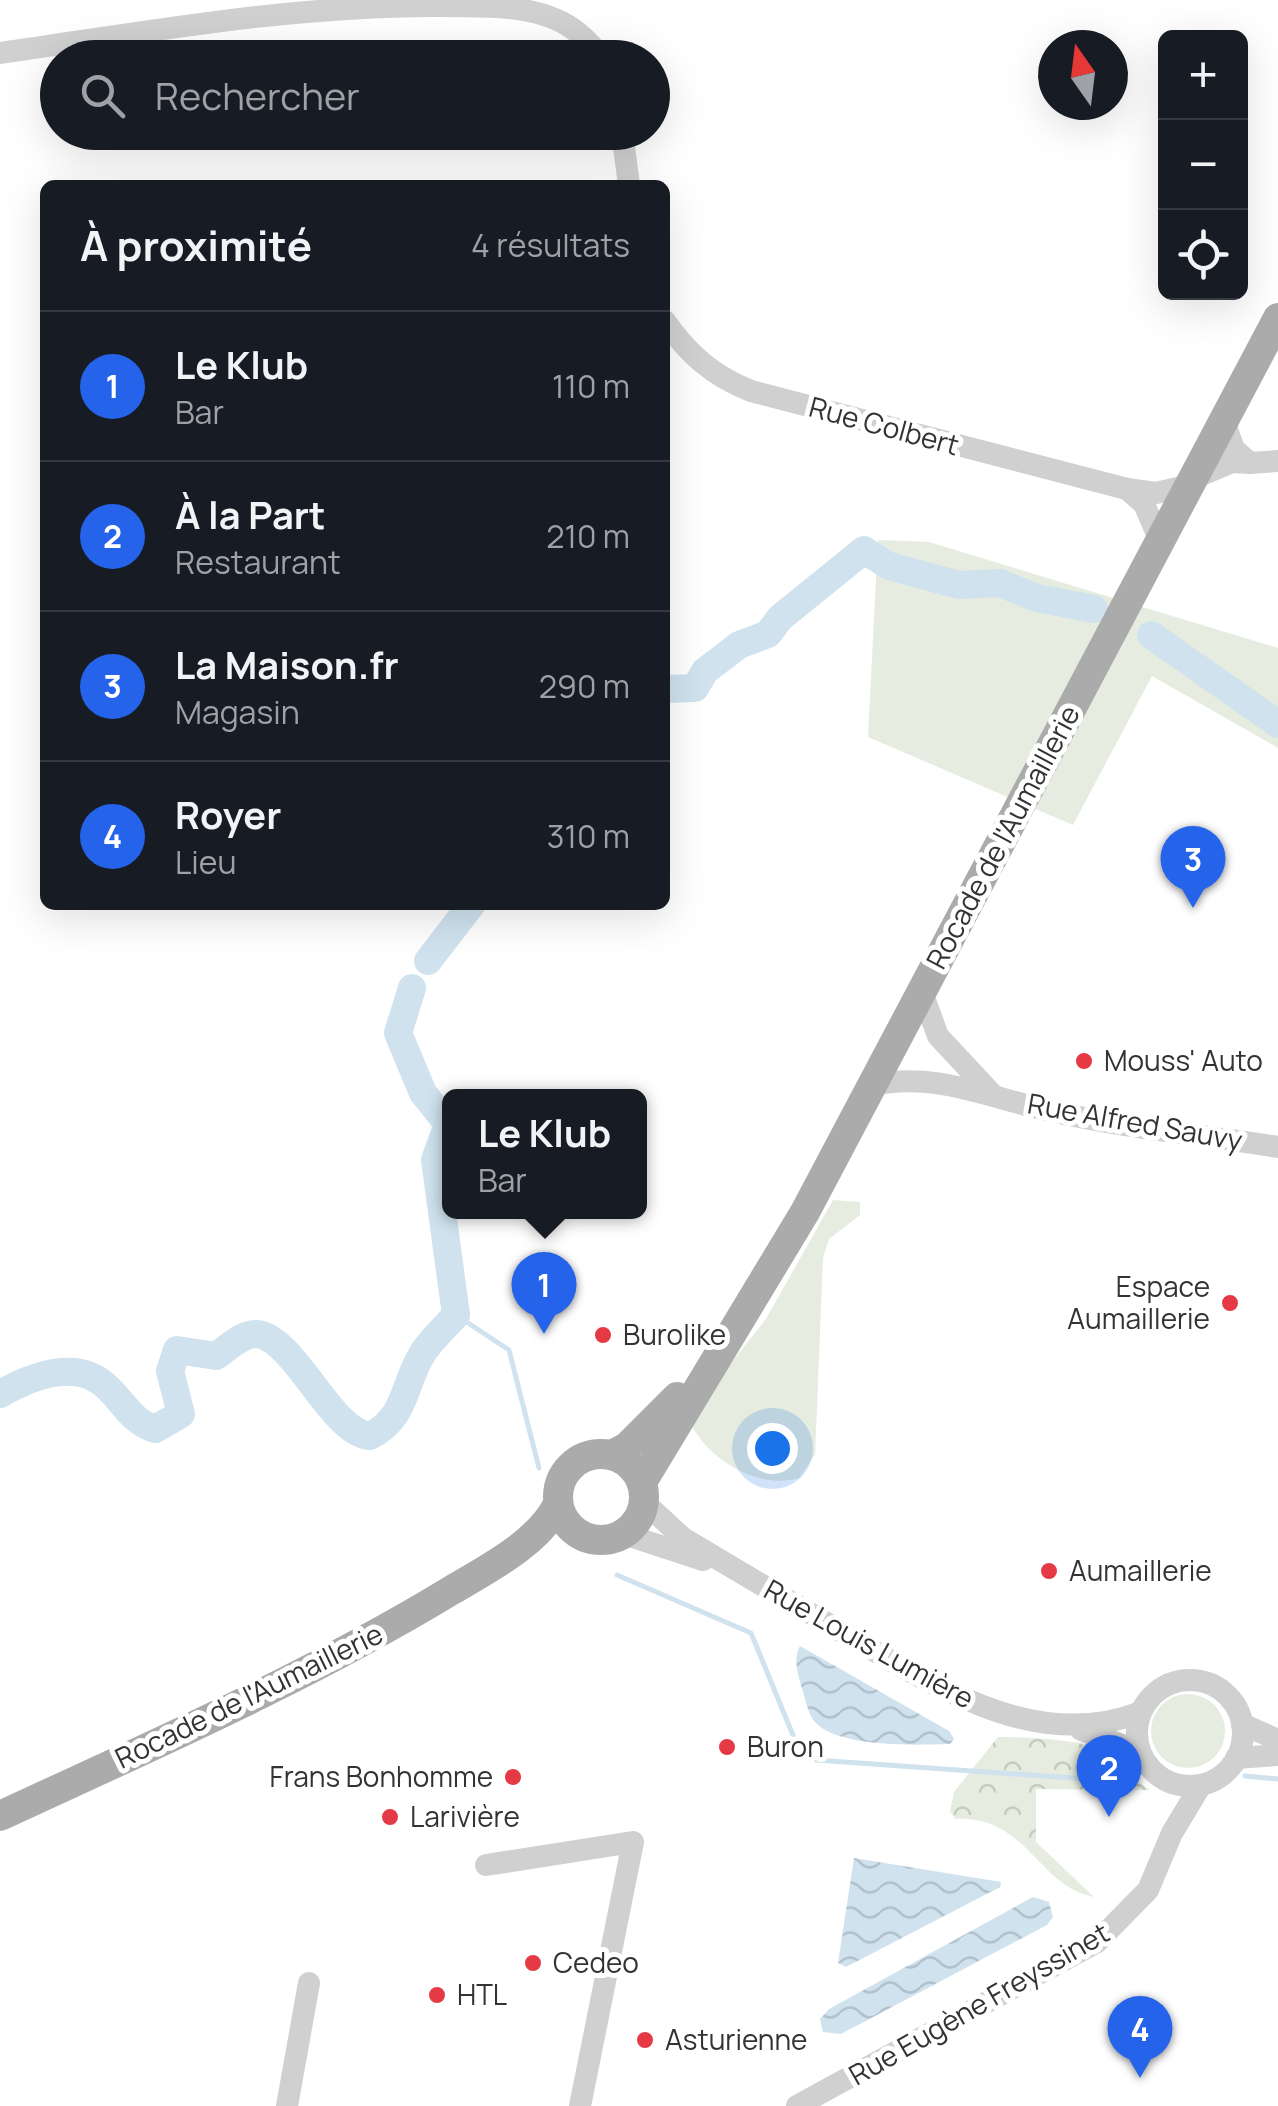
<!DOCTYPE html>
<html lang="fr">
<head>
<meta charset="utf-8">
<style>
	:root { --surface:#171b24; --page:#242831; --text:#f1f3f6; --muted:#9ea1a6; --line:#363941; --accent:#2563eb }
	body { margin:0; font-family:Manrope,sans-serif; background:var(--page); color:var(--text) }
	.controls { position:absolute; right:30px; top:30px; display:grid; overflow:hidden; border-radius:15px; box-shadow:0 10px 40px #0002 }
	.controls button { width:90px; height:90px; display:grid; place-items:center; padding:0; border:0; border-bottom:2px solid var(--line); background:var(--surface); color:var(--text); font:50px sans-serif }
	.compass { position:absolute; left:1038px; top:30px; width:90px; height:90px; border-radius:50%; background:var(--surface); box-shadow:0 10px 40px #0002; rotate:346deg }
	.you { position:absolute; left:772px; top:1448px; width:35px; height:35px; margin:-25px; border:8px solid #fff; border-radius:50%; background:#1a73e8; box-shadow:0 0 0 15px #1a73e833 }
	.badge { display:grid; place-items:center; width:65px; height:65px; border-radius:50%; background:var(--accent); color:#fff; font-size:32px; font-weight:700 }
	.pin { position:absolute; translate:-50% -82px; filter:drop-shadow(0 2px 5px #0008) }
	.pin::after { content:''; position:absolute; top:52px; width:35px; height:30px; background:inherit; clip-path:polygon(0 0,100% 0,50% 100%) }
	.popup { position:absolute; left:442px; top:1089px; width:205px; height:130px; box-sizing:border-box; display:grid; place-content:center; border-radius:15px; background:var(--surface); filter:drop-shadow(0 2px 8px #0005); font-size:32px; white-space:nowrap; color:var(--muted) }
	.popup b { font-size:38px; color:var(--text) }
	.popup::after { content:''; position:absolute; left:50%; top:100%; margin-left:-20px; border:20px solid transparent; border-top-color:var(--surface) }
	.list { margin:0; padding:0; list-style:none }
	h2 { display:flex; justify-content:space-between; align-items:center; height:130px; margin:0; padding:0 40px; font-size:42px }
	h2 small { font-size:32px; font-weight:400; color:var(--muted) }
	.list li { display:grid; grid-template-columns:65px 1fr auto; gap:30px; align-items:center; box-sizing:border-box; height:150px; padding:0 40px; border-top:2px solid var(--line) }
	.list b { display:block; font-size:38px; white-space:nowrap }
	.list p { margin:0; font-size:32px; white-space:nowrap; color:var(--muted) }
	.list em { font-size:32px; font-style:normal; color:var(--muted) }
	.icon { flex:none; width:55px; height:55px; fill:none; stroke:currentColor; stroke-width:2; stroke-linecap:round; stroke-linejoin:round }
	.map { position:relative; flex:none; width:1278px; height:2106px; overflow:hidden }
	.search { position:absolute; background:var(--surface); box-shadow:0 10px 40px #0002; left:40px; top:40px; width:630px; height:110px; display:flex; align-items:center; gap:25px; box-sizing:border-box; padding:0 35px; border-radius:55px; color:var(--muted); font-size:38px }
	.panel { position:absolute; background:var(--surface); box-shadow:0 10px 40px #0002; left:40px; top:180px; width:630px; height:730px; border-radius:15px }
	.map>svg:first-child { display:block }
	.grass { fill:#e6ecdf }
	.forest { fill:url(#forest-crowns) }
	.water { fill:url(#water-waves) }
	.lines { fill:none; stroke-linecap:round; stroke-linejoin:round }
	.stream { stroke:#cfe2ee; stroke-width:5 }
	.river { stroke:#cfe2ee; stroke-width:28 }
	.minor { stroke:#d0d0d0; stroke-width:22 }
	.major { stroke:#ababab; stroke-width:30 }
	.poi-dot { fill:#e63946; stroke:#fff; stroke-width:4 }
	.labels { text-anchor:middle; stroke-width:10; stroke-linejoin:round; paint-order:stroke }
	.street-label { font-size:28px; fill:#333; stroke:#fff }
	.poi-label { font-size:28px; fill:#333; stroke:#fff; text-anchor:start }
</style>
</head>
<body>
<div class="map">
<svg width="1278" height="2106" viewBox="0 0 1278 2106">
	<defs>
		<pattern id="forest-crowns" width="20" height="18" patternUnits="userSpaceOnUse" patternTransform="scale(2.5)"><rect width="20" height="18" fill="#e6ecdf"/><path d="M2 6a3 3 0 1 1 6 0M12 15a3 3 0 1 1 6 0" fill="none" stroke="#c6cbc0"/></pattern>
		<pattern id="water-waves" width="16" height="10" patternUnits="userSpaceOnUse" patternTransform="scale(2.5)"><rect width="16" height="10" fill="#cfe2ee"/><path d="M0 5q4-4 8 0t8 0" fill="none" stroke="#b2c2cd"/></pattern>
	</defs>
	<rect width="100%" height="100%" fill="#fff"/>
	<g class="grass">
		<path d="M 878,540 L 929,542 L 1278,648 L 1278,748 L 1152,676 L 1073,825 L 868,737 Z"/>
		<path d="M 833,1200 L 860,1202 L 860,1215 L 829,1239 L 823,1258 L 815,1455 L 799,1478 C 757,1491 702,1456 688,1417 L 766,1319 Z"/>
		<circle cx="1188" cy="1731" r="37"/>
	</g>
	<path class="forest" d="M 998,1737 C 1026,1737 1094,1739 1116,1757 C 1128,1767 1134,1781 1150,1790 L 1036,1789 L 1036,1842 L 1094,1897 C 1039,1888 1026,1814 955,1819 L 950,1811 L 954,1792 Z"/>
	<g class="water">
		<path d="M 800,1646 L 949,1731 L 954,1739 L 950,1744 C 917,1745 836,1748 814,1721 C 808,1713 806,1701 803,1692 C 799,1677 792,1660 800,1646 Z"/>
		<path d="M 854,1858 L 1001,1882 L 1000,1887 L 846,1967 L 838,1963 Z"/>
		<path d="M 1033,1897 L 1049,1902 L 1053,1917 L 1047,1925 L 841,2034 L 823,2032 L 820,2019 L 829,2009 Z"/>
	</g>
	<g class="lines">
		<g class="stream">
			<path d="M 456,1315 L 509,1350 L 539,1468"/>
			<path d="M 617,1575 L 751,1633 L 797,1745 L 816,1760 L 1116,1781"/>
			<path d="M 1245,1776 L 1278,1779"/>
		</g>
		<g class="river">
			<path d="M 1151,635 L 1278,724"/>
			<path d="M 665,689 L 695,688 L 705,671 L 739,645 L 768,634 L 780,618 L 864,550 L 889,566 L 959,585 L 1000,583 L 1037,598 L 1094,609"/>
			<path d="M 428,961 L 471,905"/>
			<path d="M 0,1394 C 32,1376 78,1357 109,1389 C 126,1406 132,1421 155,1429 L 181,1414 L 170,1371 L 177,1350 L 216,1356 C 227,1349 242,1333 257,1334 C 295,1338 331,1433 370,1436 C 408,1417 403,1382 424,1351 C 433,1338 446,1326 456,1315 L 435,1160 L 448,1124 L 423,1093 L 398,1033 L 412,988"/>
		</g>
		<g class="minor">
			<path d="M 0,53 C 147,32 293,5 442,6 C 479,7 520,4 555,19 C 575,27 589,41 602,58"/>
			<path d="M 622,132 L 629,185"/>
			<path d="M 665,321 C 688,354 713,376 751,391 L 1127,489"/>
			<path d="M 1250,463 L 1278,461"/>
			<path d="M 1194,478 L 1232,462 L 1250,463 L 1234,449 L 1224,421"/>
			<path d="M 1160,541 L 1144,504 L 1127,489 L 1156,493 L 1190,485"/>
			<path d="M 922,992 L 938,1036 L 993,1095"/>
			<path d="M 872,1085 C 936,1071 989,1098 1051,1111 C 1125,1128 1203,1135 1278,1147"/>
			<path d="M 644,1502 L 683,1538 C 736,1570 789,1601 842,1632 C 930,1683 1035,1754 1141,1712"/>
			<path d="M 624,1534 L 703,1560"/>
			<circle cx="1190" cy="1733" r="53"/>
			<path d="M 1242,1724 L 1278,1740"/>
			<path d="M 1081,1730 L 1139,1751"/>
			<path d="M 1236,1758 L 1278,1755"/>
			<path d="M 486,1865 L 633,1842 L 580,2106"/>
			<path d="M 287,2106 L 309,1983"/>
			<path d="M 797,2106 L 1097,1942 L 1148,1890 L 1172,1833 L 1201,1785"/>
		</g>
		<g class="major">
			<circle cx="601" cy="1497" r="43"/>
			<path d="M 612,1455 L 627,1447 L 677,1397"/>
			<path d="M 642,1482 L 805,1212 L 1278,318"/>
			<path d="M 0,1816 C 153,1745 307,1678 452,1590 C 487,1569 539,1543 558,1504"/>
		</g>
	</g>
	<g class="poi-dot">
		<circle cx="1084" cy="1061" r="10"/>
		<circle cx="1230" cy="1303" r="10"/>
		<circle cx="603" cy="1335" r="10"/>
		<circle cx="1049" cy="1571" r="10"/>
		<circle cx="727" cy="1747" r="10"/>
		<circle cx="513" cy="1777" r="10"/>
		<circle cx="390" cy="1817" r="10"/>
		<circle cx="533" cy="1963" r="10"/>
		<circle cx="437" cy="1995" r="10"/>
		<circle cx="645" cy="2040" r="10"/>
	</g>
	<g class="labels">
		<g class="street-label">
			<text transform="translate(884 426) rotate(15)" y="10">Rue Colbert</text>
			<text transform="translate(1003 837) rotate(-62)" y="10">Rocade de l'Aumaillerie</text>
			<text transform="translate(1135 1122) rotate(10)" y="10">Rue Alfred Sauvy</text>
			<text transform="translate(869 1644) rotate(29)" y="10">Rue Louis Lumière</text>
			<text transform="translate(249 1696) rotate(-26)" y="10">Rocade de l'Aumaillerie</text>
			<text transform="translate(979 2004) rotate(-30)" y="10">Rue Eugène Freyssinet</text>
		</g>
		<g class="poi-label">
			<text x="1104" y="1071">Mouss' Auto</text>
			<text x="1210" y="1297" text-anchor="end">Espace<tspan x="1210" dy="32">Aumaillerie</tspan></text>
			<text x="623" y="1345">Burolike</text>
			<text x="1069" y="1581">Aumaillerie</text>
			<text x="747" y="1757">Buron</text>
			<text x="493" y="1787" text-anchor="end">Frans Bonhomme</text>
			<text x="410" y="1827">Larivière</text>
			<text x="553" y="1973">Cedeo</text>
			<text x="457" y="2005">HTL</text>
			<text x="665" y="2050">Asturienne</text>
		</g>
	</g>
</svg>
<div class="controls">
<button>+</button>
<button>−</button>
<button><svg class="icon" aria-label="locate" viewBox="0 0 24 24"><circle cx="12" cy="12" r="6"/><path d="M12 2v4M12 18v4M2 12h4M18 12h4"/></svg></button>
</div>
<svg class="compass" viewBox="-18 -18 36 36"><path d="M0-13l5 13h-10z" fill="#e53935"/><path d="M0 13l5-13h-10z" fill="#9ea1a6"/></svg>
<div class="you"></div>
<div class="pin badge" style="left:544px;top:1334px">1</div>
<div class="popup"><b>Le Klub</b>Bar</div>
<div class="pin badge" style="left:1109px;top:1817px">2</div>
<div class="pin badge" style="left:1193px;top:908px">3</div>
<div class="pin badge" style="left:1140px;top:2078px">4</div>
<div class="search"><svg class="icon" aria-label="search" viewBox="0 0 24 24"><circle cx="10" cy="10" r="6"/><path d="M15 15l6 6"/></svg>Rechercher</div>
<section class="panel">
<h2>À proximité<small>4 résultats</small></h2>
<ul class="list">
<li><span class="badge">1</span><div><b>Le Klub</b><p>Bar</p></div><em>110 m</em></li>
<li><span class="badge">2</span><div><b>À la Part</b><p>Restaurant</p></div><em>210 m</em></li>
<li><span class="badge">3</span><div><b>La Maison.fr</b><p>Magasin</p></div><em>290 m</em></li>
<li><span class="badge">4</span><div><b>Royer</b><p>Lieu</p></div><em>310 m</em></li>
</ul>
</section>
</div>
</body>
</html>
